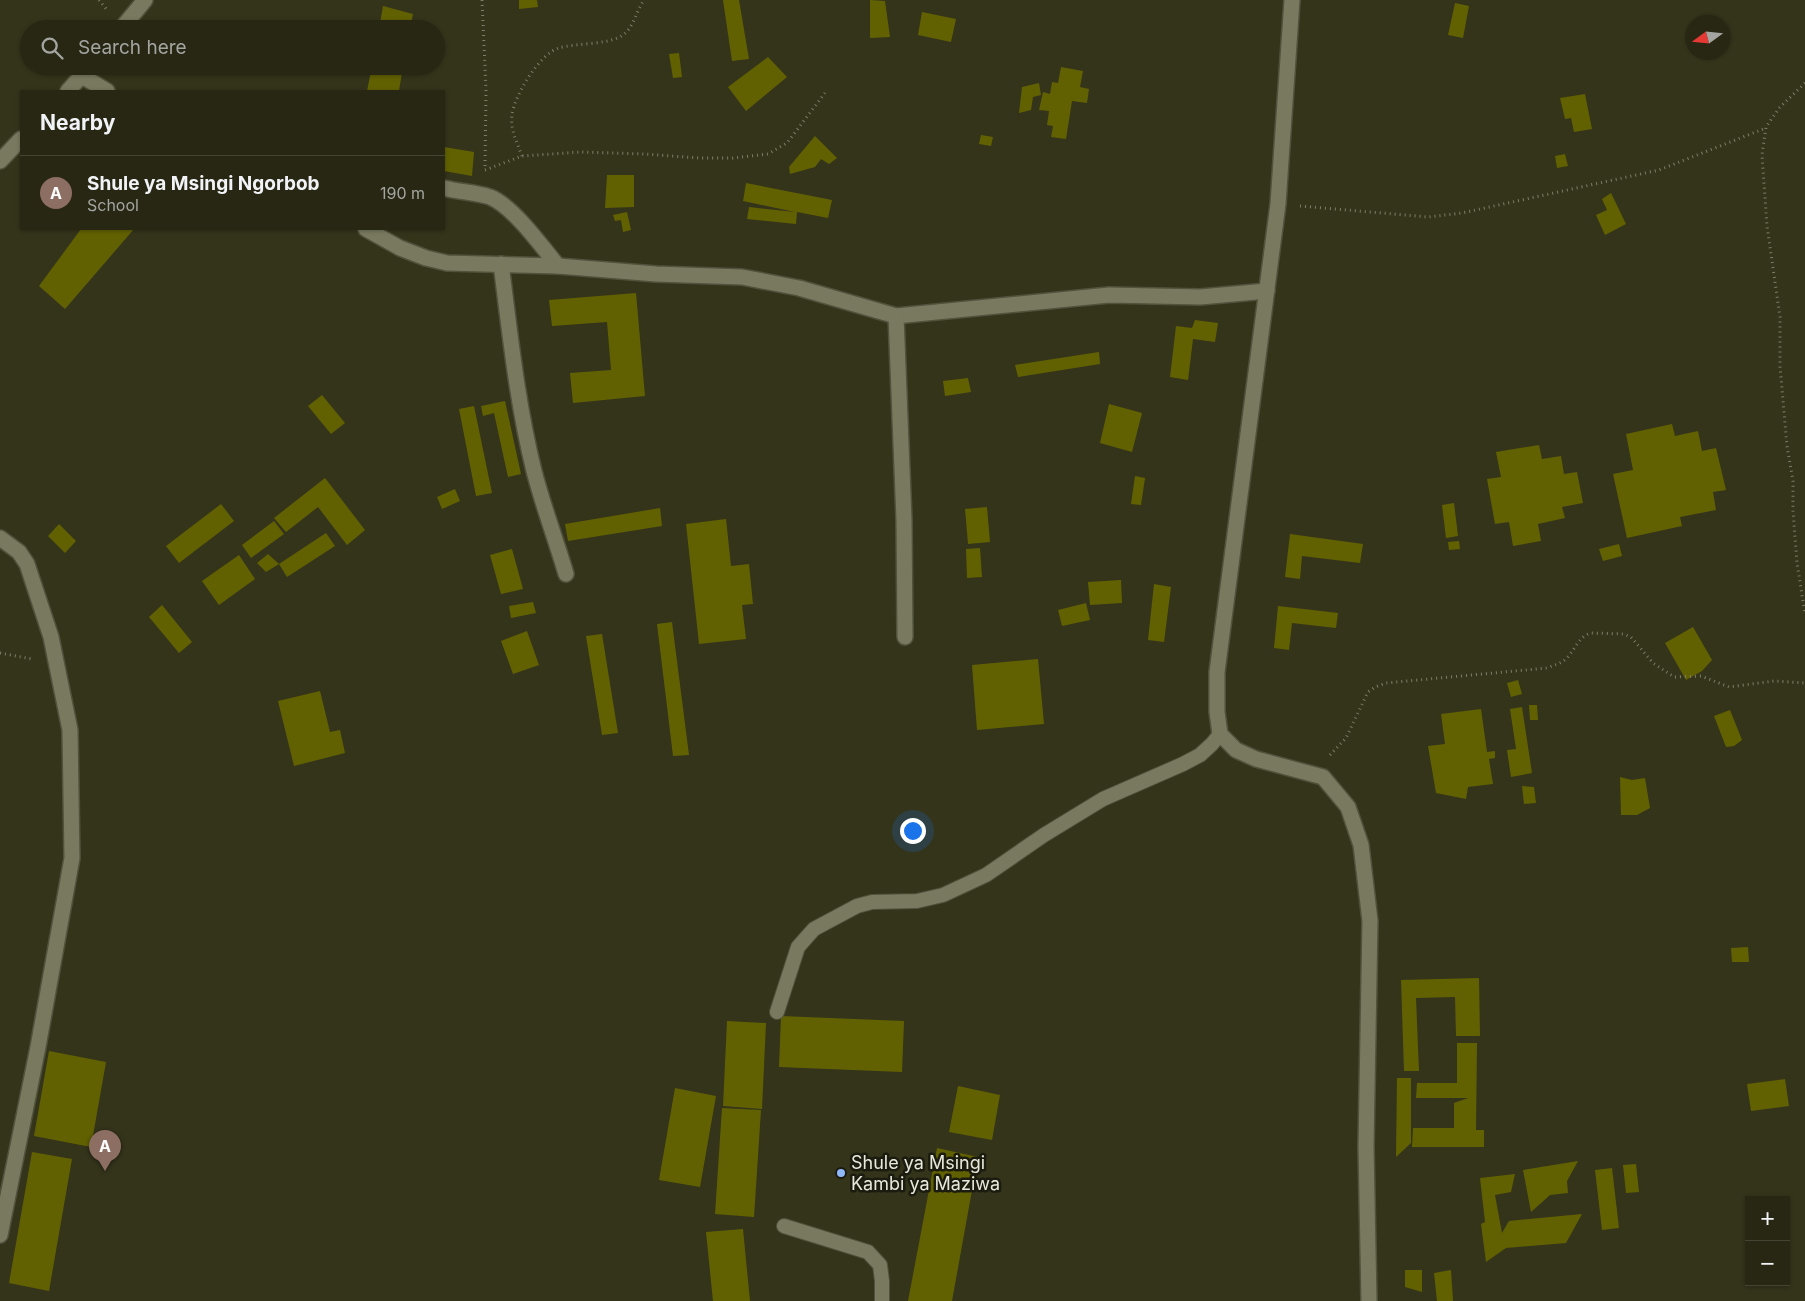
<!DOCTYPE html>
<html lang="en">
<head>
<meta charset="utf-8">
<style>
	:root { --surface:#272714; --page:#332; --text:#f1f3f6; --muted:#a4a5a0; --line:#434434; --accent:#bca0f2 }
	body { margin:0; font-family:Inter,sans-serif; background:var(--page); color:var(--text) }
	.controls { position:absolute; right:15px; bottom:15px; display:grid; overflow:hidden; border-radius:0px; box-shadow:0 1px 4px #0004 }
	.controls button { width:45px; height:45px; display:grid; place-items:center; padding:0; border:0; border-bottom:1px solid var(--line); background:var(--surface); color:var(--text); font:25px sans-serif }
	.compass { position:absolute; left:1685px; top:15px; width:45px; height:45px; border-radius:50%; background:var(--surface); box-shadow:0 1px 4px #0004; rotate:255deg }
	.you { position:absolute; left:912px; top:830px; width:18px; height:18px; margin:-12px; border:4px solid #fff; border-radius:50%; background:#1a73e8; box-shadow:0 0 0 8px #1a73e833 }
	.badge { display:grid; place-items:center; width:32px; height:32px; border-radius:50%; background:var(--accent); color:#fff; font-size:16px; font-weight:700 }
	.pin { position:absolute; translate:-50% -41px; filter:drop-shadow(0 1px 2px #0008) }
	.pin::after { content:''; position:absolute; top:26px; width:18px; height:15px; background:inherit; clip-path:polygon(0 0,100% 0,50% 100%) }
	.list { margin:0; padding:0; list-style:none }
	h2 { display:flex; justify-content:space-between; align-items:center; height:65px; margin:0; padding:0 20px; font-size:21px }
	h2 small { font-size:16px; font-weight:400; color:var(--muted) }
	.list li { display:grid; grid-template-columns:32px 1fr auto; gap:15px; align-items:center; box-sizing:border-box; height:75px; padding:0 20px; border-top:1px solid var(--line) }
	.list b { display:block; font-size:19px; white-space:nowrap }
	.list p { margin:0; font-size:16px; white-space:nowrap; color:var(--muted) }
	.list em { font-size:16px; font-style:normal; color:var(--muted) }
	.icon { flex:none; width:28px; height:28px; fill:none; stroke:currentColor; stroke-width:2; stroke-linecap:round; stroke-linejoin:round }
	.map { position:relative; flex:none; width:1805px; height:1301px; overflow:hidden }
	.search { position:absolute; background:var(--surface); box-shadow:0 1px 4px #0004; left:20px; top:20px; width:425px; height:55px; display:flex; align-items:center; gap:12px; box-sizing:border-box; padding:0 18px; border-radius:28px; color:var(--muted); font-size:19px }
	.panel { position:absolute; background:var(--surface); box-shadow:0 1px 4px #0004; left:20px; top:90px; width:425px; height:140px; border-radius:0px }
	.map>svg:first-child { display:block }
	.building { fill:#626102 }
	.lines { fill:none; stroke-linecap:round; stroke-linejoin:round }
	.lane-casing { stroke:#51513c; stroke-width:16 }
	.street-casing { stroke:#51513c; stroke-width:18 }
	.path { stroke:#7d7e69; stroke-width:3; stroke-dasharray:1 4; stroke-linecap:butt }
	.lane { stroke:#78795e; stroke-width:14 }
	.street { stroke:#78795e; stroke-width:15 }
	.poi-dot { fill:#90b8fd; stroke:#1b1b10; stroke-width:2 }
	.labels { text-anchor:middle; stroke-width:5; stroke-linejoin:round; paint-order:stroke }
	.poi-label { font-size:18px; fill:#e8e9da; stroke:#1b1b10; text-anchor:start }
</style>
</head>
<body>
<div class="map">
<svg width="1805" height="1301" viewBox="0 0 1805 1301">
	<rect width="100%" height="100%" fill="#34341b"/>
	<g class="building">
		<path d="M 519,0 L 537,0 L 538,7 L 519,9 Z"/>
		<path d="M 723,0 L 739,0 L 749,59 L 732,61 Z"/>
		<path d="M 870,0 L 885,1 L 890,37 L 870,38 Z"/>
		<path d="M 1455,3 L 1469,6 L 1463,38 L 1448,35 Z"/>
		<path d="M 383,6 L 413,14 L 410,29 L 379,29 Z"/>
		<path d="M 922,12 L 956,19 L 951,42 L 918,35 Z"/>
		<path d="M 679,53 L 682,77 L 673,78 L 669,54 Z"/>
		<path d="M 768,57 L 787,77 L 746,111 L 728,87 Z"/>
		<path d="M 372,66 L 403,66 L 399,91 L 367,91 Z"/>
		<path d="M 1061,67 L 1083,71 L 1080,87 L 1089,89 L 1087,103 L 1072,101 L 1066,139 L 1051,137 L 1053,126 L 1047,125 L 1049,111 L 1039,110 L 1043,92 L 1050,94 L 1052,82 L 1058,83 Z"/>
		<path d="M 1039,83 L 1041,95 L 1033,97 L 1031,110 L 1019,113 L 1022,87 Z"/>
		<path d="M 1585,94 L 1592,129 L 1574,132 L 1571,118 L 1565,119 L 1560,98 Z"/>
		<path d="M 981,135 L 993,137 L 991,146 L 979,144 Z"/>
		<path d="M 815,136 L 837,158 L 829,164 L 821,159 L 815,167 L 790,174 L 789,167 Z"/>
		<path d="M 444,147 L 474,152 L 472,176 L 444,171 Z"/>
		<path d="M 1565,154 L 1568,166 L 1557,168 L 1555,156 Z"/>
		<path d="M 607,175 L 634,175 L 634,207 L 605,208 Z"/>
		<path d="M 746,183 L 832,200 L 828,218 L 797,212 L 796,224 L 747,219 L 749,207 L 795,212 L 743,201 Z"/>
		<path d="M 1611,193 L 1626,224 L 1605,235 L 1596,215 L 1607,210 L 1602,199 Z"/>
		<path d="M 627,212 L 631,230 L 623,232 L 621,220 L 615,221 L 613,215 Z"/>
		<path d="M 81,229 L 134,229 L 65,309 L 39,286 Z"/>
		<path d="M 636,293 L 645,396 L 573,403 L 570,373 L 611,370 L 607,322 L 552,326 L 549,300 Z"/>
		<path d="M 1195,320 L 1218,323 L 1215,342 L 1193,339 L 1188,380 L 1170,377 L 1176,326 L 1192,328 Z"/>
		<path d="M 1099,352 L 1100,364 L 1018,377 L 1015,365 Z"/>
		<path d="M 968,378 L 971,392 L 945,396 L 943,381 Z"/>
		<path d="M 322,395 L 345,423 L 331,434 L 308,406 Z"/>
		<path d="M 505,401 L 521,474 L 508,477 L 494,413 L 483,416 L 481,406 Z"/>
		<path d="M 1109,404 L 1142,413 L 1132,452 L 1100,443 Z"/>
		<path d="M 474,406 L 492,493 L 476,496 L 459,409 Z"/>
		<path d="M 1672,424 L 1675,436 L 1698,431 L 1702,451 L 1716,448 L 1726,490 L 1713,492 L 1716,510 L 1680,517 L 1682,526 L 1627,538 L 1613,474 L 1633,470 L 1626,434 Z"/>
		<path d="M 1539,445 L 1542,459 L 1561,456 L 1564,474 L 1577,472 L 1583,503 L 1562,507 L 1565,518 L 1538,524 L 1541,541 L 1513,546 L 1509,522 L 1495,524 L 1487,479 L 1501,477 L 1496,452 Z"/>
		<path d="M 1135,476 L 1145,478 L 1141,505 L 1131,504 Z"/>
		<path d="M 325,478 L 365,530 L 347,545 L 318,507 L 286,532 L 274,518 Z"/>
		<path d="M 455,489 L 460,501 L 442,509 L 437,497 Z"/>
		<path d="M 1454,503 L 1458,536 L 1446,538 L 1442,505 Z"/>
		<path d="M 221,504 L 234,521 L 179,563 L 166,546 Z"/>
		<path d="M 987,507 L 990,542 L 968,544 L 965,509 Z"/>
		<path d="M 660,508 L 662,526 L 568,541 L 565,524 Z"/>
		<path d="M 726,519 L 731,566 L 749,564 L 753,604 L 742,605 L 746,639 L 699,644 L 686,524 Z"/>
		<path d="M 274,521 L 284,534 L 251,558 L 242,545 Z"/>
		<path d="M 59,524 L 76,541 L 65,553 L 48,536 Z"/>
		<path d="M 326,533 L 335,546 L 287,577 L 279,564 Z"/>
		<path d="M 1290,534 L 1363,544 L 1360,563 L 1302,556 L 1300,579 L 1285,577 Z"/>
		<path d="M 1459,541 L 1460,549 L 1449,550 L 1448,542 Z"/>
		<path d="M 1619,544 L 1622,556 L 1603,561 L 1599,549 Z"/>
		<path d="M 980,548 L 982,577 L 967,578 L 966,549 Z"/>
		<path d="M 512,549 L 523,589 L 501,594 L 490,555 Z"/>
		<path d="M 268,554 L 279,564 L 266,572 L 257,563 Z"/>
		<path d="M 239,555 L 255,579 L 219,605 L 202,581 Z"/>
		<path d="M 1121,580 L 1122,603 L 1090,605 L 1088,582 Z"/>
		<path d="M 1154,584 L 1171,587 L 1164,642 L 1148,640 Z"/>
		<path d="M 533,602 L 536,613 L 511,618 L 509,606 Z"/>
		<path d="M 1086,603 L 1090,620 L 1062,626 L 1058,610 Z"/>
		<path d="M 162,605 L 192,642 L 179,653 L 149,617 Z"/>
		<path d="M 1278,606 L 1338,613 L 1336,628 L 1292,623 L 1289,650 L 1274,648 Z"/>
		<path d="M 672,622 L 689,755 L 673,756 L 657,624 Z"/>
		<path d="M 1693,627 L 1712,660 L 1702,671 L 1686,680 L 1665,643 Z"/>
		<path d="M 527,631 L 539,665 L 513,674 L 501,641 Z"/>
		<path d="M 602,634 L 618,733 L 602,735 L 586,636 Z"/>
		<path d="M 1038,659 L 1044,724 L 977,730 L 972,665 Z"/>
		<path d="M 1518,680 L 1522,694 L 1511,697 L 1507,683 Z"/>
		<path d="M 320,691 L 330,732 L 340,730 L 345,753 L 294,766 L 278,701 Z"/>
		<path d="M 1529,705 L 1537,705 L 1538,720 L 1530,720 Z"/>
		<path d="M 1522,707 L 1532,773 L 1511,777 L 1507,750 L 1516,749 L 1510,709 Z"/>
		<path d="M 1481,709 L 1487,752 L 1495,751 L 1495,758 L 1489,759 L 1493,784 L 1468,787 L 1466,799 L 1436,793 L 1428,746 L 1445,744 L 1441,714 Z"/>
		<path d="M 1730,710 L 1742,740 L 1734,746 L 1726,747 L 1714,716 Z"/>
		<path d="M 1620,777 L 1632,780 L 1645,778 L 1650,808 L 1637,815 L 1621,815 Z"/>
		<path d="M 1522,786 L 1534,787 L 1536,803 L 1524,804 Z"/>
		<path d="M 1748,947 L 1749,962 L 1732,962 L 1731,948 Z"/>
		<path d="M 1479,978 L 1480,1036 L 1456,1036 L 1455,997 L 1416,998 L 1419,1071 L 1404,1071 L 1401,980 Z"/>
		<path d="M 781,1016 L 904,1021 L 902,1072 L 779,1067 Z"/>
		<path d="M 727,1021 L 766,1023 L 762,1109 L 723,1106 Z"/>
		<path d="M 1457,1043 L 1477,1043 L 1476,1130 L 1484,1130 L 1484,1147 L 1412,1147 L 1413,1128 L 1454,1128 L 1454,1103 L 1468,1098 L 1416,1098 L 1417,1083 L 1457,1083 Z"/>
		<path d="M 49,1051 L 106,1062 L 91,1147 L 34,1136 Z"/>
		<path d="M 1397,1078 L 1411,1078 L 1411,1143 L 1396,1157 Z"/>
		<path d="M 1785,1079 L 1789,1106 L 1751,1111 L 1747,1084 Z"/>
		<path d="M 958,1086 L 1000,1095 L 992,1140 L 949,1132 Z"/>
		<path d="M 675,1088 L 716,1096 L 700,1187 L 659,1180 Z"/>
		<path d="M 722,1108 L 761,1110 L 754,1217 L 715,1214 Z"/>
		<path d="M 937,1148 L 978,1157 L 952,1301 L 908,1301 Z"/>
		<path d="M 32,1152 L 72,1159 L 49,1291 L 9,1283 Z"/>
		<path d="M 1578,1161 L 1567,1181 L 1568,1193 L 1550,1195 L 1531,1212 L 1523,1170 Z"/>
		<path d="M 1636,1164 L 1639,1192 L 1626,1193 L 1623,1165 Z"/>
		<path d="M 1612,1168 L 1619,1228 L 1602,1230 L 1595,1170 Z"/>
		<path d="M 1515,1174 L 1511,1192 L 1495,1195 L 1502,1233 L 1509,1221 L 1582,1214 L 1566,1243 L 1506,1248 L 1486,1262 L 1481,1224 L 1485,1222 L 1480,1178 Z"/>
		<path d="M 743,1229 L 750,1301 L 713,1301 L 706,1232 Z"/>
		<path d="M 1405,1270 L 1422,1270 L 1422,1292 L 1405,1287 Z"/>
		<path d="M 1451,1270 L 1453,1301 L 1437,1301 L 1434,1273 Z"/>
	</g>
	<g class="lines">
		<defs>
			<g id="lane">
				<path d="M 777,1012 L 798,947 L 814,929 L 857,906 L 872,902 L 917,901 L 943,895 L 986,875 L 1044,835 L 1103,799 L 1183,764 L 1200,755 L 1212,744 L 1220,734"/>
				<path d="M 784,1226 L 868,1252 L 880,1265 L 882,1281 L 882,1301"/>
			</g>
			<g id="street">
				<path d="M 1292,0 L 1278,204 L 1217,672 L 1217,712 L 1220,734 L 1236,750 L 1256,759 L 1323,777 L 1348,807 L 1361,845 L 1370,921 L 1366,1147 L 1369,1301"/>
				<path d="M 121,29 L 145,0"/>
				<path d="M 82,76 L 107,91"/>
				<path d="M 68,91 L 90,66"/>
				<path d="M 0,161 L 21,139"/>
				<path d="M 444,188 C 459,192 475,192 490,197 C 513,206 542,247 558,266"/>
				<path d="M 366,229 L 400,248 L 426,258 L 447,263 L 558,266 L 656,274 L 742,277 L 799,288 L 896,316 L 1109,295 L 1200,297 L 1267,291"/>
				<path d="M 501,264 C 510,333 517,403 534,471 C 543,506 556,540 566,574"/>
				<path d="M 896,316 L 904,520 L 905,637"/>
				<path d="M 0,538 L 19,552 L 27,564 L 51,637 L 70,730 L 72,858 L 38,1047 L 0,1235"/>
			</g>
		</defs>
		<use href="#lane" class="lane-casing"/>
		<use href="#street" class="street-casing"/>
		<g class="path">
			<path d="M 99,0 L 107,10"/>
			<path d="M 482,0 L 486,89 L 485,170"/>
			<path d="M 1805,83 L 1779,108 L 1766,127 L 1762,155 L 1767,226 L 1780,317 L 1780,366 L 1787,446 L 1793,481 L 1793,511 L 1797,563 L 1805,614"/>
			<path d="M 522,156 C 517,143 510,129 512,115 C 514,96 540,53 559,48 C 575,43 609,45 623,35 C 634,27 636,11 644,0"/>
			<path d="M 485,170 L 522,156 L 581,152 L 644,154 L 699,158 L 733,158 L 768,154 L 787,143 L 825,93"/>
			<path d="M 1300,206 L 1428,217 L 1462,213 L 1659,170 L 1766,128"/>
			<path d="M 0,653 L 32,659"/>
			<path d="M 1330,755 L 1346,738 L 1368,692 L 1375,687 L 1386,683 L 1547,668 C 1554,665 1560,664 1566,659 C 1574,651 1579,636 1591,633 L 1623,634 L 1631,637 L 1653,663 L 1674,677 L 1701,676 L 1729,687 L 1774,681 L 1805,683"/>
		</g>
		<use href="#lane" class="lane"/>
		<use href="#street" class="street"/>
	</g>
	<circle class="poi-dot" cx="841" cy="1173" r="5"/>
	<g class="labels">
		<g class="poi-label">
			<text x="851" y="1169">Shule ya Msingi<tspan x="851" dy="21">Kambi ya Maziwa</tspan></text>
		</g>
	</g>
</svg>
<div class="controls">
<button>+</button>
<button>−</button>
</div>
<svg class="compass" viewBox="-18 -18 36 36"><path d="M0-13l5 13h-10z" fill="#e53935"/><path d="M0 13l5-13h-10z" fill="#a4a5a0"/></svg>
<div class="you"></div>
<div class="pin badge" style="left:105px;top:1171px;background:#8d6e63">A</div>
<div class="search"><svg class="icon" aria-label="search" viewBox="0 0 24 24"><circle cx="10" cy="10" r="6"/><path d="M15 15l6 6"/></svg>Search here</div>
<section class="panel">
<h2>Nearby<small></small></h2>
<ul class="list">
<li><span class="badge" style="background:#8d6e63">A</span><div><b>Shule ya Msingi Ngorbob</b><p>School</p></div><em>190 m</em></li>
</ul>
</section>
</div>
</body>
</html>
